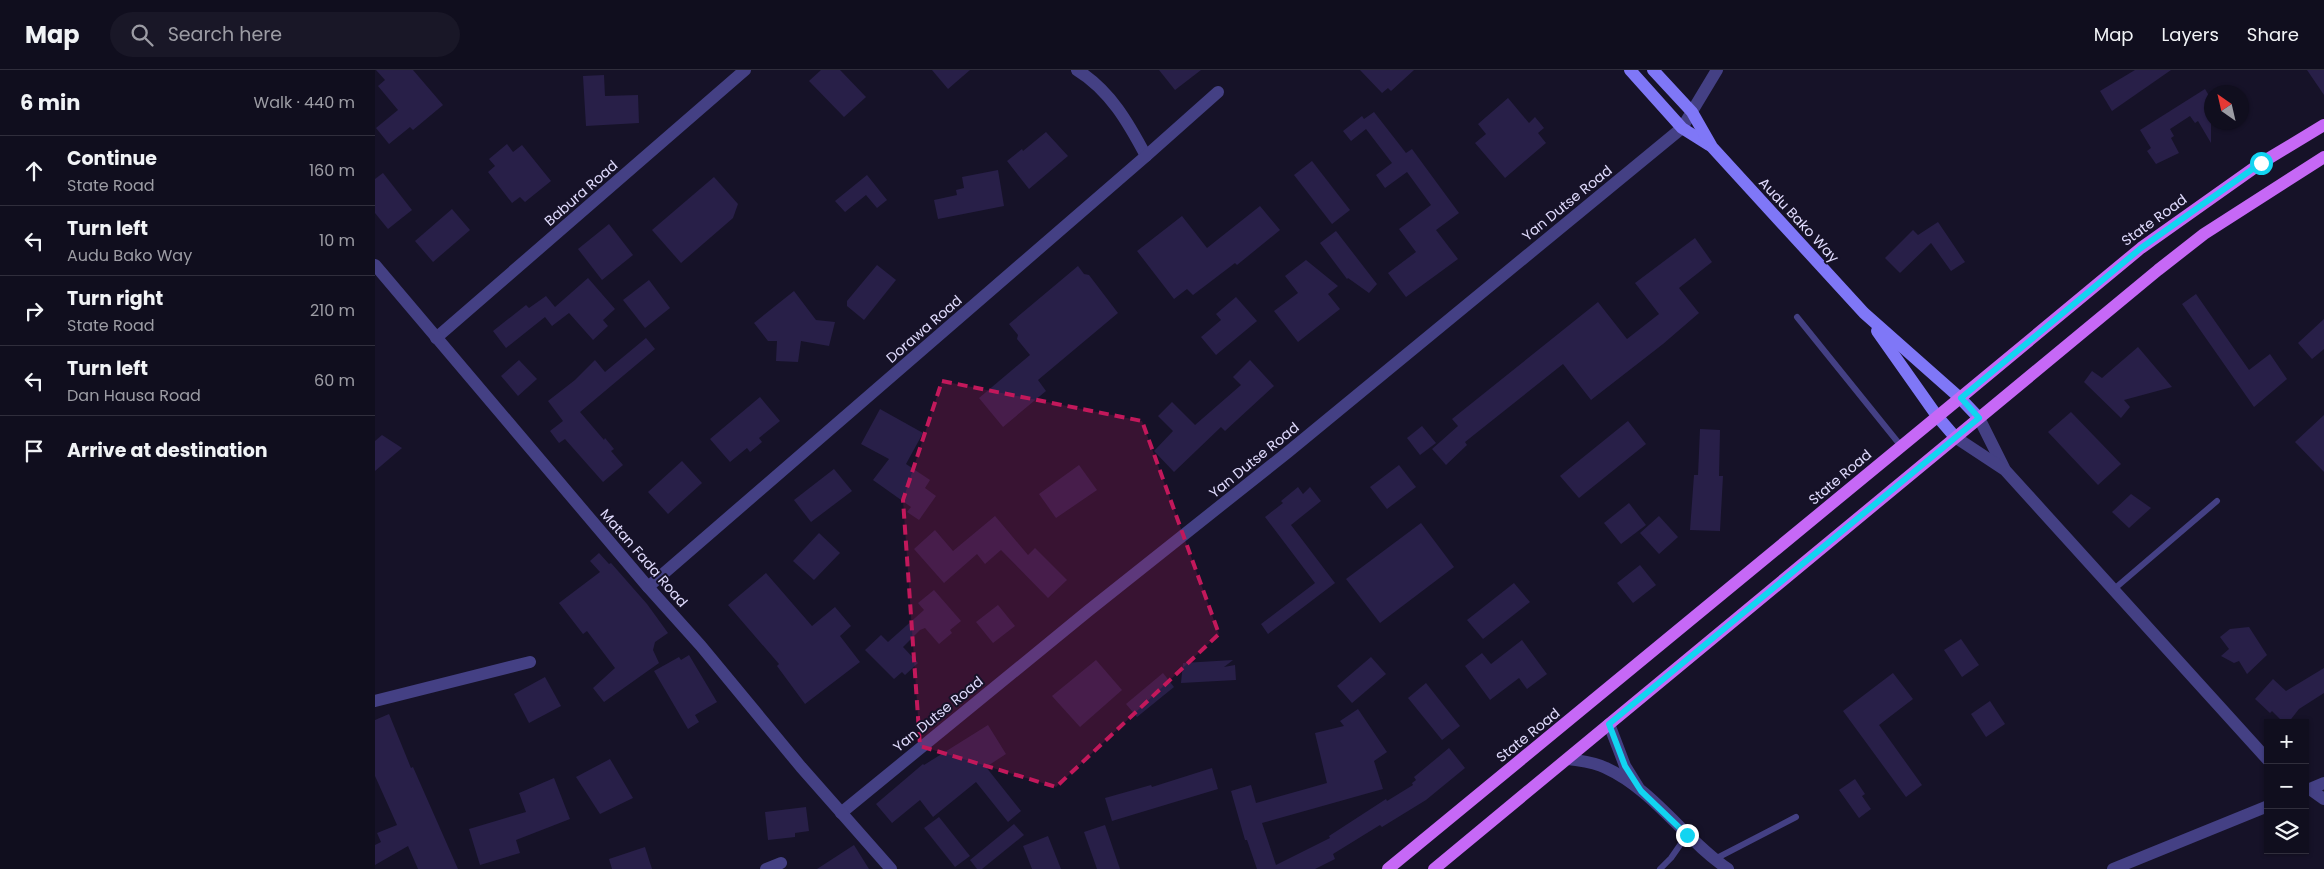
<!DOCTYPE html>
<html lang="en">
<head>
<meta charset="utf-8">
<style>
	:root { --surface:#100e1e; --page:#191727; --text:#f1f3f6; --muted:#9c9ca4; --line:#302e3c }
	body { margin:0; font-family:Poppins,sans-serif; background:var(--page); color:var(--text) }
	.controls { position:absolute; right:15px; bottom:15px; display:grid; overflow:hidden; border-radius:0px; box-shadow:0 1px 4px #0004 }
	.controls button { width:45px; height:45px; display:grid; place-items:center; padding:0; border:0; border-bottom:1px solid var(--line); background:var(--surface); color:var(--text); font:25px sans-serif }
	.compass { position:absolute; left:1829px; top:15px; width:45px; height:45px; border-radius:50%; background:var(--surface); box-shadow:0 1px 4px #0004; rotate:326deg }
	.stop { position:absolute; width:15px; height:15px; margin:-11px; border:4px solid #12d4f1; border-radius:50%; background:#fff }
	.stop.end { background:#12d4f1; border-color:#fff; box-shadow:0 1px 5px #0008 }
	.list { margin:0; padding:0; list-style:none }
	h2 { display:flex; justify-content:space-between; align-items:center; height:65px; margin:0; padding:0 20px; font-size:21px }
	h2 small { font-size:16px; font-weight:400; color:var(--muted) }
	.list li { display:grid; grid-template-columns:32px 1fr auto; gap:15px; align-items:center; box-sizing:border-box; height:70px; padding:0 20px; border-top:1px solid var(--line) }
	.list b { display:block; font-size:19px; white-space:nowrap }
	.list p { margin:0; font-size:16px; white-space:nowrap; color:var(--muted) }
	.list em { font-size:16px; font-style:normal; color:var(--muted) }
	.icon { flex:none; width:28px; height:28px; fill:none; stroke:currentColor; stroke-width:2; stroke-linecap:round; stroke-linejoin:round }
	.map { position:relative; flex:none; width:1949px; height:799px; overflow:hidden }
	header { display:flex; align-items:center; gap:30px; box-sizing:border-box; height:70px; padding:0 25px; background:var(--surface); border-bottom:1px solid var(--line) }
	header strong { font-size:24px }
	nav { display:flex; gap:28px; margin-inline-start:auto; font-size:18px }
	.search { width:350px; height:45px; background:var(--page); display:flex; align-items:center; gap:12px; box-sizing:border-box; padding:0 18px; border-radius:28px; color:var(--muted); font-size:19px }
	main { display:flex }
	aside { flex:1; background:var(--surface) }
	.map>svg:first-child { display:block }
	.building { fill:#281f48 }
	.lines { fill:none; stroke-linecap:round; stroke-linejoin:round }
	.service { stroke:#444084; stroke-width:6 }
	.minor { stroke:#444084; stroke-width:12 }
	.tertiary { stroke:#444084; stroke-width:12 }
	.secondary { stroke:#7f77f7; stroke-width:12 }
	.primary { stroke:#c668f6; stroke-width:12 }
	.route { stroke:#12d4f1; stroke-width:6 }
	.marked { fill:#c2185b; fill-opacity:0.2; stroke:#c2185b; stroke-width:4; stroke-dasharray:10 6; stroke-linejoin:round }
	.labels { text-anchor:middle; stroke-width:4; stroke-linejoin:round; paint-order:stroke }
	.street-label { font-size:14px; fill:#e0dbfd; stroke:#161228 }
</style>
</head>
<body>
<header>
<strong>Map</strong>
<div class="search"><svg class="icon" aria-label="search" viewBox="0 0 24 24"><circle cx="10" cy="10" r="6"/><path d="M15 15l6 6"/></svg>Search here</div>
<nav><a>Map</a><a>Layers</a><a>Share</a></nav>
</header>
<main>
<aside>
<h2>6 min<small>Walk · 440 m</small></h2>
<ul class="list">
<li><svg class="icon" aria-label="ahead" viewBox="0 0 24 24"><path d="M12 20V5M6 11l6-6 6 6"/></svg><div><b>Continue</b><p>State Road</p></div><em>160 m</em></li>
<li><svg class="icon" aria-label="left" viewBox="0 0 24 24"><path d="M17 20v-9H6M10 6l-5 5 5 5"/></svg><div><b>Turn left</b><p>Audu Bako Way</p></div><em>10 m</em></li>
<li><svg class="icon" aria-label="right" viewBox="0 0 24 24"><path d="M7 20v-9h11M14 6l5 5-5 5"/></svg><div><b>Turn right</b><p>State Road</p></div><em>210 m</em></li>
<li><svg class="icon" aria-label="left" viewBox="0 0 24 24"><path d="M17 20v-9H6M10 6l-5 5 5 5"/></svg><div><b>Turn left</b><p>Dan Hausa Road</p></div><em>60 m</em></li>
<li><svg class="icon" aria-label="arrive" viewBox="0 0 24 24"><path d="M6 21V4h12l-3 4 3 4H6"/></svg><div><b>Arrive at destination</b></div></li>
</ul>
</aside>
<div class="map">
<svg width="1949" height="799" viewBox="0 0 1949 799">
	<rect width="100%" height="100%" fill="#161228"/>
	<g class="building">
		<path d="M 1,0 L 38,0 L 68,35 L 38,60 L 35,57 L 14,74 L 1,58 L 23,40 L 3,16 L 10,10 Z"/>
		<path d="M 446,0 L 465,0 L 491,27 L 469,47 L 434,11 Z"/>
		<path d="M 557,0 L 595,0 L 573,19 Z"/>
		<path d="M 784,0 L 826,0 L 800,20 Z"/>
		<path d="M 985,0 L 1039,0 L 1016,21 L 1013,18 L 1007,23 Z"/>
		<path d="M 1760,0 L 1796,0 L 1737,41 L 1725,21 Z"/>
		<path d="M 1932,0 L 1949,0 L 1949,25 Z"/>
		<path d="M 229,5 L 230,26 L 263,25 L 264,53 L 211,56 L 208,6 Z"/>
		<path d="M 1830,19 L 1836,29 L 1836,73 L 1823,51 L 1820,53 L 1815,46 L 1795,59 L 1799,66 L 1796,68 L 1804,83 L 1781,94 L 1772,81 L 1776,78 L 1765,60 Z"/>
		<path d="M 1133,28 L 1154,53 L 1160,47 L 1169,58 L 1163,63 L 1171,73 L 1130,108 L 1100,73 L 1111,64 L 1103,54 Z"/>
		<path d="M 999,42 L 1031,83 L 1037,79 L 1084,143 L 1061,160 L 1083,189 L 1031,227 L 1013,203 L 1041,182 L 1024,159 L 1056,135 L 1032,102 L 1010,118 L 1001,105 L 1017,93 L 991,59 L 976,71 L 968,61 L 987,46 L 989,49 Z"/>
		<path d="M 671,62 L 693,86 L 654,119 L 632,91 L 647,79 L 648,81 Z"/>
		<path d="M 132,74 L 138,82 L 147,75 L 176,111 L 150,132 L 145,127 L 137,133 L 113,102 L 120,96 L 114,89 Z"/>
		<path d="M 937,91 L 975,140 L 957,154 L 919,105 Z"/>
		<path d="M 623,100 L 629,136 L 563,149 L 559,130 L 582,125 L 581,120 L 589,118 L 587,107 Z"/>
		<path d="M 8,103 L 37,140 L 13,159 L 0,143 L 0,109 Z"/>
		<path d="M 492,105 L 512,130 L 502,138 L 491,125 L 470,142 L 460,131 Z"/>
		<path d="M 339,107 L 363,134 L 358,148 L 306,193 L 277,160 Z"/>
		<path d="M 885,136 L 905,160 L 862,195 L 860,193 L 818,225 L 812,219 L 799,229 L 762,181 L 807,146 L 832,178 Z"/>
		<path d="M 77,139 L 95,160 L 58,192 L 40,171 Z"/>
		<path d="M 1563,152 L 1590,192 L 1576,201 L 1556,173 L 1525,203 L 1510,188 L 1538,160 L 1543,165 Z"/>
		<path d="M 234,154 L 258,185 L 227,210 L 203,179 Z"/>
		<path d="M 961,161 L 1002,214 L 994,223 L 973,208 L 972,209 L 945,173 Z"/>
		<path d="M 1320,168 L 1337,192 L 1304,218 L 1324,243 L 1288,274 L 1216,330 L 1188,294 L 1090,372 L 1092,375 L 1071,395 L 1057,379 L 1083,356 L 1077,349 L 1223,232 L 1252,269 L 1284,244 L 1260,213 Z"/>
		<path d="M 931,190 L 963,216 L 953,224 L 965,239 L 923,272 L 899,241 L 923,223 L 910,206 Z"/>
		<path d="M 502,195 L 521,210 L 489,250 L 472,236 L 472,231 Z"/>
		<path d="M 703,196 L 709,204 L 714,205 L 743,243 L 663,310 L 671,321 L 628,357 L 604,328 L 655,285 L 642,269 L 643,265 L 634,254 Z"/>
		<path d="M 213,208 L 240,239 L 228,250 L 233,256 L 218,270 L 194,243 L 177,256 L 170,247 L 131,278 L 118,261 L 151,235 L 154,238 L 171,226 L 180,237 Z"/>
		<path d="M 274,210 L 295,238 L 270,258 L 248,230 Z"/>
		<path d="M 419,221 L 441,250 L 460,252 L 454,276 L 426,271 L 423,292 L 401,291 L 402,271 L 393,271 L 379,253 Z"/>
		<path d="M 1821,224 L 1874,300 L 1895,284 L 1912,309 L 1879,337 L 1807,234 Z"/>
		<path d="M 861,227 L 882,251 L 841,285 L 826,267 L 846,250 L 841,244 Z"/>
		<path d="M 1949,249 L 1949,279 L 1937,289 L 1923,273 Z"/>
		<path d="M 271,268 L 280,279 L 205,342 L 229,370 L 230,368 L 239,379 L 236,381 L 248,395 L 228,412 L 190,369 L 184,373 L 175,361 L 188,351 L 173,331 L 200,310 L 220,290 L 230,302 Z"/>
		<path d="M 1763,277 L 1797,317 L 1749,330 L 1755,337 L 1746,348 L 1709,312 L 1717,301 L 1727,308 Z"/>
		<path d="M 144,290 L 162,309 L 143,326 L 126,306 Z"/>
		<path d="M 875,290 L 899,316 L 850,361 L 846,357 L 799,402 L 779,381 L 798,361 L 783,346 L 797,332 L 820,355 L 866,315 L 858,307 Z"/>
		<path d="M 385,327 L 405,351 L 384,368 L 387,372 L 375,382 L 372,378 L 355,392 L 335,369 Z"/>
		<path d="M 505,339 L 548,363 L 531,394 L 555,410 L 550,418 L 561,426 L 544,450 L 532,442 L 536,437 L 498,410 L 514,389 L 486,374 Z"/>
		<path d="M 1696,342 L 1746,394 L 1723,415 L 1673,362 Z"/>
		<path d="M 1949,345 L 1949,402 L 1920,372 Z"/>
		<path d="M 1253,351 L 1271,374 L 1204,428 L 1185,406 Z"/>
		<path d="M 1047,356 L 1061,373 L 1045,385 L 1032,368 Z"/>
		<path d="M 1325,359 L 1345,360 L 1344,406 L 1348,406 L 1345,461 L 1315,460 L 1319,405 L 1323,405 Z"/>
		<path d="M 7,365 L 27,378 L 0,401 L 0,371 Z"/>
		<path d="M 307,391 L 327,413 L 293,444 L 273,422 Z"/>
		<path d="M 704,395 L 722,420 L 681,448 L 664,424 Z"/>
		<path d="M 1024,395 L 1041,417 L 1012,439 L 995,417 Z"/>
		<path d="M 459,399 L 477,421 L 436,452 L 419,430 Z"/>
		<path d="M 923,417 L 928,424 L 935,417 L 946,431 L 916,455 L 960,513 L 893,564 L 886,554 L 940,513 L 890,447 L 908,433 L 906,431 Z"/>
		<path d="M 1756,424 L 1776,438 L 1754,458 L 1737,442 Z"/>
		<path d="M 1254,433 L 1271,455 L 1246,474 L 1229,453 Z"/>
		<path d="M 620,446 L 653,485 L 660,478 L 692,510 L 673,528 L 626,480 L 610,494 L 602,484 L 569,513 L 539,479 L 560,460 L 578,481 Z"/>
		<path d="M 1284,446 L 1303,467 L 1284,484 L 1265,463 Z"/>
		<path d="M 1046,453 L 1079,497 L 1005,553 L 971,509 Z"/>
		<path d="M 444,463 L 465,483 L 439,510 L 418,491 Z"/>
		<path d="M 224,483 L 234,494 L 236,493 L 272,534 L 293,563 L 280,572 L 278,580 L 284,593 L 229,632 L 218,618 L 240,598 L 212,561 L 208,564 L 184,533 L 225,502 L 215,491 Z"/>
		<path d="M 1265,495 L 1281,515 L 1258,533 L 1242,513 Z"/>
		<path d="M 391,503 L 437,556 L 460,537 L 476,556 L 465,566 L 485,592 L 430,634 L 402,596 L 404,594 L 353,535 Z"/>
		<path d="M 1139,513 L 1155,532 L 1108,569 L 1092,550 Z"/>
		<path d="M 559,520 L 586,551 L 575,560 L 577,563 L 564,574 L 550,558 L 545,560 L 528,577 L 543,593 L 530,605 L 527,602 L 519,609 L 490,580 L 506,565 L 513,572 L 549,540 L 543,533 Z"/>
		<path d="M 623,535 L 640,556 L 618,573 L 601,552 Z"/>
		<path d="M 1874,557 L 1892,585 L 1872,604 L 1864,591 L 1859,593 L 1846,586 L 1854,579 L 1845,567 L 1855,559 Z"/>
		<path d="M 1586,569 L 1604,595 L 1587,607 L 1569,580 Z"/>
		<path d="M 1147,570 L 1172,604 L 1152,619 L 1144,608 L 1115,630 L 1090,596 L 1107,583 L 1116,594 Z"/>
		<path d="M 314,585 L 342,632 L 320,645 L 324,652 L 313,659 L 279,601 L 304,587 L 306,590 Z"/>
		<path d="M 996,587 L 1011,604 L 977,633 L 962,616 Z"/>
		<path d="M 721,590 L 747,620 L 705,657 L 677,626 Z"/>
		<path d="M 858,590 L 849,597 L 860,595 L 861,610 L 806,613 L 808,593 Z"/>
		<path d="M 1949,598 L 1949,623 L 1924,639 L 1913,653 L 1909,653 L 1897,641 L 1895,643 L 1880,629 L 1898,609 L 1911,621 Z"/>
		<path d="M 788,603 L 799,617 L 762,647 L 751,634 Z"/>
		<path d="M 1518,603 L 1538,629 L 1504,655 L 1547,715 L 1531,727 L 1468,641 Z"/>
		<path d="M 170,607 L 186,636 L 154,653 L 139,624 Z"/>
		<path d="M 1051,613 L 1085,656 L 1067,670 L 1033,628 Z"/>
		<path d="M 1615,631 L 1630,654 L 1611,667 L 1596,644 Z"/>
		<path d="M 983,639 L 1012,682 L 999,691 L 1008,719 L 887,753 L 901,795 L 955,768 L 954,766 L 1011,729 L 1012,731 L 1038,715 L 1037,713 L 1041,710 L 1039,707 L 1074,678 L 1090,698 L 1051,730 L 1007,757 L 1005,755 L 958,784 L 960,789 L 940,799 L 882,799 L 872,770 L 870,770 L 856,721 L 876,715 L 881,733 L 952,713 L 940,663 L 969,656 L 965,651 Z"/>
		<path d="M 14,644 L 36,698 L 38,697 L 83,799 L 43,799 L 33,776 L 0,795 L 0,775 L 6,772 L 2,763 L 22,755 L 0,706 L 0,650 Z"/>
		<path d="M 613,655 L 631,684 L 611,697 L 646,741 L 633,752 L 601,712 L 558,747 L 545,730 L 517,753 L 501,734 L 548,694 L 549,695 Z"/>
		<path d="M 235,689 L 258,728 L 225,744 L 201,707 Z"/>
		<path d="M 837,698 L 843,719 L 737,751 L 730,728 L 776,715 L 777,717 Z"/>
		<path d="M 179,708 L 195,749 L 141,770 L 145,783 L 105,795 L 94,759 L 151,742 L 144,723 Z"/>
		<path d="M 1480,709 L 1490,724 L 1487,726 L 1496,739 L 1484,748 L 1464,720 Z"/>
		<path d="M 431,737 L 434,761 L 420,763 L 420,767 L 393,770 L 390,742 Z"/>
		<path d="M 564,747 L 595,786 L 580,797 L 549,758 Z"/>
		<path d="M 639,754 L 649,765 L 607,799 L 602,799 L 595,790 Z"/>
		<path d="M 730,755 L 745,799 L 722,799 L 709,762 Z"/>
		<path d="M 673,766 L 686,799 L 657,799 L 648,776 Z"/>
		<path d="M 479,775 L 494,799 L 442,799 Z"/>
		<path d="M 270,777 L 277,799 L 237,799 L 234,789 Z"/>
	</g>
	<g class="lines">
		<g class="service">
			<path d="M 1422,247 L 1526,376"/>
			<path d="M 1738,520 L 1842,431"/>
			<path d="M 1340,789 L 1421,747"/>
			<path d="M 1285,799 L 1296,788 L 1312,765"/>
		</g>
		<g class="minor">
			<path d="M 702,0 C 735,20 754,54 771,86"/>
			<path d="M 61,268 L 370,0"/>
			<path d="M 1604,348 L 1629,398"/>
			<path d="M 1580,367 L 1630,400 L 1893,690"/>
			<path d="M 273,517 L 771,86 L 843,22"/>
			<path d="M 0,631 L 155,592"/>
			<path d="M 1935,719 L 1949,729"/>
			<path d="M 1930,721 L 1949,713"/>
			<path d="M 466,743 L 713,541 L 913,382 L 1307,58 L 1342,0"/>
			<path d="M 391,799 L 406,793"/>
			<path d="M 1738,799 L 1893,736"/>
		</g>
		<g class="tertiary">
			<path d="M 0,195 L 273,517 L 326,576 L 426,697 L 516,799"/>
			<path d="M 1234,654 L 1250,696 L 1263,717"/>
			<path d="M 1194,689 C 1206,691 1220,692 1231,698 C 1279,720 1310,770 1353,799"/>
		</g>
		<g class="secondary">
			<path d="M 1255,0 L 1307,58 L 1334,75"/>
			<path d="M 1278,0 L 1317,42 L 1337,77 L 1489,243 L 1585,328 L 1604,348"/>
			<path d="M 1502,261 L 1562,346 L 1580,367"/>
		</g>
		<g class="primary">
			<path d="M 1013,799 L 1585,328 L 1766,178 L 1886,93 L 1949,55"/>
			<path d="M 1059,799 L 1783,200 L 1829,164 L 1949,87"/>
		</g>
	</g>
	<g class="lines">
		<path class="route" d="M 1312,765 L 1266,721 L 1250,696 L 1234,654 L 1604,348 L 1586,328 L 1766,178 L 1886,93"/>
	</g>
	<path class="marked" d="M 567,311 L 767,351 L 844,564 L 681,717 L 545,676 L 528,430 Z"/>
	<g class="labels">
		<g class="street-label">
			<text transform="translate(206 123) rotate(-41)" y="5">Babura Road</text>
			<text transform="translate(1192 133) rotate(-39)" y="5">Yan Dutse Road</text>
			<text transform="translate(1424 150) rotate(47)" y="5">Audu Bako Way</text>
			<text transform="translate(1779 150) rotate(-36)" y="5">State Road</text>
			<text transform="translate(549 259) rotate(-41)" y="5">Dorawa Road</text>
			<text transform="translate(879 390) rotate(-39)" y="5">Yan Dutse Road</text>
			<text transform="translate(1465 407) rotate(-40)" y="5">State Road</text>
			<text transform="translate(269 488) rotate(49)" y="5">Matan Fada Road</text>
			<text transform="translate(563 644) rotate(-39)" y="5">Yan Dutse Road</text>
			<text transform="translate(1153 665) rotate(-39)" y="5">State Road</text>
		</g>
	</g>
</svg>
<div class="controls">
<button>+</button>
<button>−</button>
<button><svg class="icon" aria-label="layers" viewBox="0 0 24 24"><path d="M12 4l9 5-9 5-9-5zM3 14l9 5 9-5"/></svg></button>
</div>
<svg class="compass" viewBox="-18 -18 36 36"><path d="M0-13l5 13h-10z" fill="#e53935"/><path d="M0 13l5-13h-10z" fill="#9c9ca4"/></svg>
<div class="stop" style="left:1886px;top:93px"></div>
<div class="stop end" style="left:1312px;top:765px"></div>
</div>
</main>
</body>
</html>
